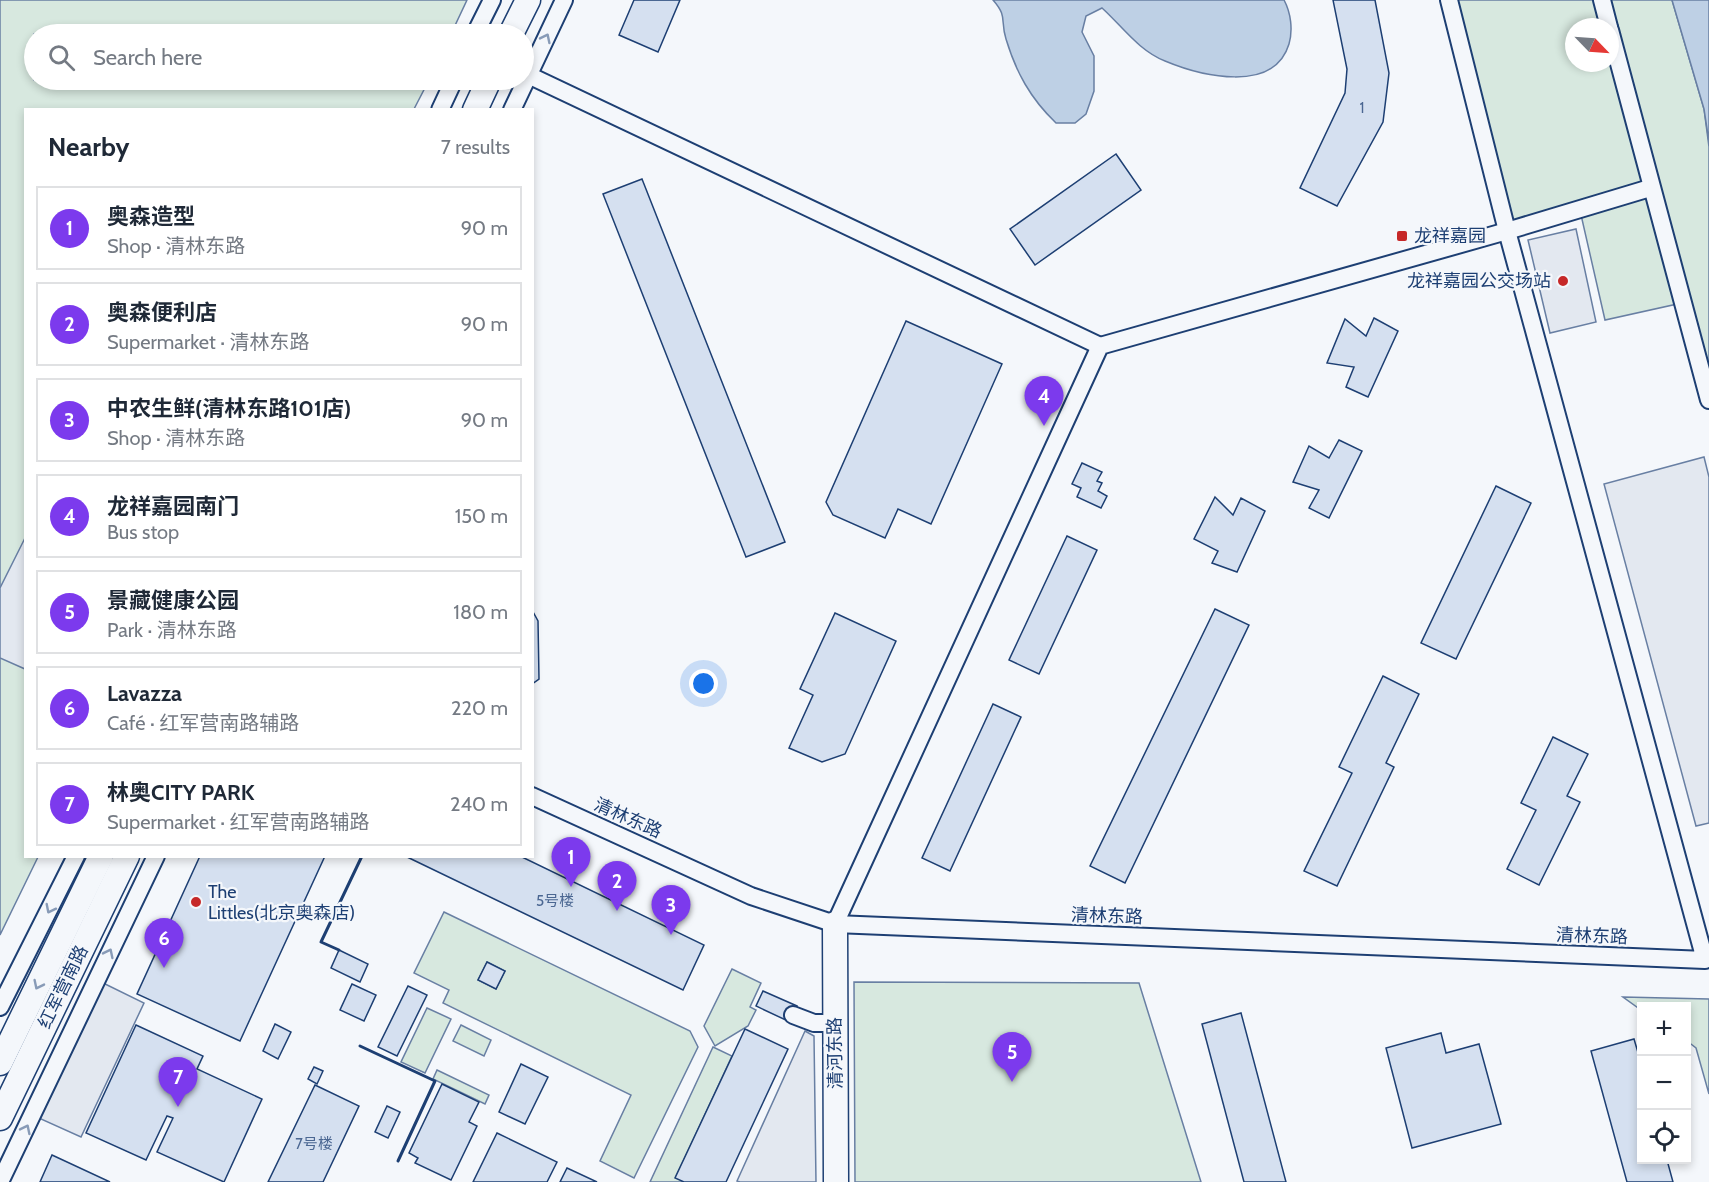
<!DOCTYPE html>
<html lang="en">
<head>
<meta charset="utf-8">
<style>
	:root { --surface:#fff; --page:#f6f6f7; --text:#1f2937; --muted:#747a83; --line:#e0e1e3; --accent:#7c3aed }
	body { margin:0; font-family:Cabin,"Noto Sans SC",sans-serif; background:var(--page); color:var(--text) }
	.controls { position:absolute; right:18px; bottom:18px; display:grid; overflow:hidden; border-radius:0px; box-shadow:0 3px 9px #0003 }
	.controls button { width:54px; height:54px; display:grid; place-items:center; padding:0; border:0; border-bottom:2px solid var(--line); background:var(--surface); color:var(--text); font:30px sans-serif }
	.compass { position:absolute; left:1565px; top:18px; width:54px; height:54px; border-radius:50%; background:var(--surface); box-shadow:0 3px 9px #0003; rotate:115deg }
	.you { position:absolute; left:704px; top:684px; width:21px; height:21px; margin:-15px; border:4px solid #fff; border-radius:50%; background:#1a73e8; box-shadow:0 0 0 9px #1a73e833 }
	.badge { display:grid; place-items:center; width:39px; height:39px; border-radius:50%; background:var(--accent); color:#fff; font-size:20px; font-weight:700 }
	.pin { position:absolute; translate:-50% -50px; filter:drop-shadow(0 2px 3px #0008) }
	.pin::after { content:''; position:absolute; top:32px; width:21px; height:18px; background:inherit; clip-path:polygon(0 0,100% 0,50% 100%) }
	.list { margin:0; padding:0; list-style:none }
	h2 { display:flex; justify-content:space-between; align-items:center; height:78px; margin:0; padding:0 24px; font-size:26px }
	h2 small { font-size:20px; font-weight:400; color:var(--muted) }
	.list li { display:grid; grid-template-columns:39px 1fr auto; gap:18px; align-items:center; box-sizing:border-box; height:84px; margin:0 12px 12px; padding:0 12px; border:2px solid var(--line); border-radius:0px }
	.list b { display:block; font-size:22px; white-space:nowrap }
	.list p { margin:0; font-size:20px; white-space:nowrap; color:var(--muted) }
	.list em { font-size:20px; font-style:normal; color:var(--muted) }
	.icon { flex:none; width:33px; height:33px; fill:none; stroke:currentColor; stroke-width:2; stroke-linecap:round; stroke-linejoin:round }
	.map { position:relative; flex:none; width:1709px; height:1182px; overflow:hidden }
	.search { position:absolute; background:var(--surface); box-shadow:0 3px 9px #0003; left:24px; top:24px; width:510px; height:66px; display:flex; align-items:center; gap:15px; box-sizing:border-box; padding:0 21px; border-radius:33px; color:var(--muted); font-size:22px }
	.panel { position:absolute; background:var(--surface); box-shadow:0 3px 9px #0003; left:24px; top:108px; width:510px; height:750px; border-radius:0px }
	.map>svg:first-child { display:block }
	.green { fill:#d7e8df; stroke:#687fa3; stroke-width:1.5; fill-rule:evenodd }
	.parking { fill:#e3e8f0; stroke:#687fa3; stroke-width:1.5 }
	.water { fill:#bed0e5; stroke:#687fa3; stroke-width:1.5 }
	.building { fill:#d5e0f0; stroke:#1d3f73; stroke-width:1.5 }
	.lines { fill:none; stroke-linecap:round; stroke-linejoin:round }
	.street-casing { stroke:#1d3f73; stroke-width:20 }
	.secondary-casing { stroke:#1d3f73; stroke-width:27 }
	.street { stroke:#f4f7fb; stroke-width:16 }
	.secondary { stroke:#f4f7fb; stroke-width:24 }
	.wall { stroke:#1d3f73; stroke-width:3 }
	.oneway { stroke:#889bb7 }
	.poi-dot { fill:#c62828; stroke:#f4f7fb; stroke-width:2 }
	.labels { text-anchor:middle; stroke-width:4.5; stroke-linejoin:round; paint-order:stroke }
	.number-label { font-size:15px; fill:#4b6792 }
	.poi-label { font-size:18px; fill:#1d3f73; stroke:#f4f7fb; text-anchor:start }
	.street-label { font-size:18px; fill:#1d3f73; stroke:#f4f7fb }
</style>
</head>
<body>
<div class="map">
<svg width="1709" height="1182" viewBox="0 0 1709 1182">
	<rect width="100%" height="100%" fill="#f4f7fb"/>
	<g class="green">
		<path d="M 0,0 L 467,0 L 451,34 L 34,34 L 34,80 L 429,80 L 414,109 L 26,110 L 26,856 L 38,857 L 0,935 Z"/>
		<path d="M 1449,0 L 1672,0 L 1704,109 L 1709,147 L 1709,400 L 1682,303 L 1605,320 L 1579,206 L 1507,231 ZM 1574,27 L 1610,27 L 1610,63 L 1574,63 Z"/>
		<path d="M 444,912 L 690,1031 L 698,1047 L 634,1178 L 600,1161 L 631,1095 L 443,1003 L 449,990 L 414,973 ZM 487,962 L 505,971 L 496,989 L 478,980 Z"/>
		<path d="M 732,969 L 761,983 L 750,1007 L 756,1010 L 748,1026 L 715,1046 L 704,1026 Z"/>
		<path d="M 854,982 L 1139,983 L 1201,1182 L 855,1182 Z"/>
		<path d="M 1623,997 L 1709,999 L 1709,1094 L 1696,1048 L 1687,1041 L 1686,1006 L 1642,1006 L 1641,1010 Z"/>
		<path d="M 427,1008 L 451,1019 L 425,1073 L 401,1062 Z"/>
		<path d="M 461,1025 L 491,1040 L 484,1056 L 453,1041 Z"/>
		<path d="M 713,1047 L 732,1056 L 676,1177 L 684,1182 L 650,1182 Z"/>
		<path d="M 437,1070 L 489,1095 L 485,1104 L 433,1079 Z"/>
	</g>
	<g class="parking">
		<path d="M 1576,229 L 1596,322 L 1550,333 L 1528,240 Z"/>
		<path d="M 1704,457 L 1709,477 L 1709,823 L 1696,826 L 1604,484 Z"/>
		<path d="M 25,538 L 25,669 L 0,658 L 0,588 Z"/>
		<path d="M 97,980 L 144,1003 L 81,1137 L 32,1115 Z"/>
		<path d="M 805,1031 L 814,1036 L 816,1182 L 740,1182 L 737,1181 Z"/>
	</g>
	<g class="water">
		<path d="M 993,0 L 1284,0 C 1291,13 1293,30 1289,44 C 1274,94 1201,76 1165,61 C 1139,51 1122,26 1102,8 L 1086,16 L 1082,32 L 1094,56 L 1094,91 L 1086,114 L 1075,123 L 1056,123 C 1030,98 1016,72 1006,39 C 1000,20 1008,17 993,0 Z"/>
		<path d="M 1672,0 L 1709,0 L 1709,142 L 1704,109 Z"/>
	</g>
	<g class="building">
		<path d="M 634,0 L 680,0 L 658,52 L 619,35 Z"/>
		<path d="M 1333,0 L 1375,0 L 1389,73 L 1383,122 L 1337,206 L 1300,188 L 1345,93 L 1347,69 Z"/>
		<path d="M 1116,154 L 1141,190 L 1035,265 L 1010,229 Z"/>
		<path d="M 642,179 L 785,542 L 746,557 L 603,194 Z"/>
		<path d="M 1374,318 L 1398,331 L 1368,397 L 1346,387 L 1354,367 L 1327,363 L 1345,319 L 1366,336 Z"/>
		<path d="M 906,321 L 1002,364 L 931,524 L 898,509 L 885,538 L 833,515 L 826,502 Z"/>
		<path d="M 1339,440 L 1362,451 L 1329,518 L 1309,508 L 1319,490 L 1293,482 L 1309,446 L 1329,458 Z"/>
		<path d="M 1082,463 L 1102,472 L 1097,481 L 1102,483 L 1098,491 L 1107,496 L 1101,508 L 1077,497 L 1081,488 L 1072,484 Z"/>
		<path d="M 1496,486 L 1531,503 L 1456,659 L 1421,643 Z"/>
		<path d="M 1215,497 L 1233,515 L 1241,498 L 1265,511 L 1237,572 L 1212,563 L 1218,551 L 1194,539 Z"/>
		<path d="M 1067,536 L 1097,550 L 1039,674 L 1009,660 Z"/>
		<path d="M 1215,609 L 1249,625 L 1125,883 L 1090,866 Z"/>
		<path d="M 532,610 L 538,621 L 539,679 L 532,684 Z"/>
		<path d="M 835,613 L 896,641 L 845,754 L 822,762 L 789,748 L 813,695 L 800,689 Z"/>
		<path d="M 1383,676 L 1419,694 L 1386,763 L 1394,767 L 1337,886 L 1304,871 L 1352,773 L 1339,767 Z"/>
		<path d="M 993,704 L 1021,717 L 950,871 L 922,858 Z"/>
		<path d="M 1553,737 L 1588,754 L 1567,796 L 1580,802 L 1539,885 L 1507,869 L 1536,810 L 1521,803 Z"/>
		<path d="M 200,856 L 325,856 L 240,1041 L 137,994 Z"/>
		<path d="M 405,856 L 520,856 L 704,945 L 683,990 Z"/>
		<path d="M 339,950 L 368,964 L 360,982 L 331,968 Z"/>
		<path d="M 487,962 L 505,971 L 496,989 L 478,980 Z"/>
		<path d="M 352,984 L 376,995 L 364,1021 L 340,1010 Z"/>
		<path d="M 408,986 L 427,995 L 397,1056 L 378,1047 Z"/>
		<path d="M 763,991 L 797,1006 L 790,1022 L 756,1006 Z"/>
		<path d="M 1241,1013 L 1286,1182 L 1244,1182 L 1202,1024 Z"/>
		<path d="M 275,1024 L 291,1032 L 278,1059 L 263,1051 Z"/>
		<path d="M 136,1025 L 203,1056 L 197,1069 L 262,1099 L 224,1182 L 157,1152 L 173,1118 L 167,1116 L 146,1160 L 86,1133 Z"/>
		<path d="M 745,1029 L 788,1049 L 726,1182 L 684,1182 L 675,1178 Z"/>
		<path d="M 1441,1033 L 1446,1053 L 1479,1044 L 1501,1124 L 1412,1148 L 1386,1048 Z"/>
		<path d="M 1634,1039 L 1642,1066 L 1642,1160 L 1667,1160 L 1673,1182 L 1627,1182 L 1591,1051 Z"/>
		<path d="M 521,1064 L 548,1077 L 525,1124 L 499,1112 Z"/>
		<path d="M 314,1067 L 323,1071 L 317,1084 L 308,1079 Z"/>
		<path d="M 442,1084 L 479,1102 L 469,1122 L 477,1126 L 451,1180 L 415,1163 L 418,1158 L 409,1153 Z"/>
		<path d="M 315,1085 L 359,1106 L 323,1182 L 268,1182 Z"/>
		<path d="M 387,1106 L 400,1112 L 388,1138 L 375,1132 Z"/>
		<path d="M 497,1133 L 557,1162 L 547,1182 L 473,1182 Z"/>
		<path d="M 52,1155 L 110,1182 L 40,1182 Z"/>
		<path d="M 567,1168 L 597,1182 L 560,1182 Z"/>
	</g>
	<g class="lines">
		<defs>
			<g id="street">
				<path d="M 1602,0 L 1609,27"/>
				<path d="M 1610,30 L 1709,400"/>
				<path d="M 475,34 L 492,0"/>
				<path d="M 524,73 L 1100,346"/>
				<path d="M 440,110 L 454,80"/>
				<path d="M 512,110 L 564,0"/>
				<path d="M 532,796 L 751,896 L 835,924 L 1705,960 L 1507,231 L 1449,0"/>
				<path d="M 835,924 L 1100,346 L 1507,231 L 1650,188"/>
				<path d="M 0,1007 L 76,856"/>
				<path d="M 793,1015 L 814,1023 L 823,1023"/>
				<path d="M 0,1182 L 156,856"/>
			</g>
			<g id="secondary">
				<path d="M 511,34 L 528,0"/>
				<path d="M 475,110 L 489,80"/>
				<path d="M 835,924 L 836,1182"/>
				<path d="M 0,1063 L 101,856"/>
				<path d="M 0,1118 L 127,856"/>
			</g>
		</defs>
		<use href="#street" class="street-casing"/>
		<use href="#secondary" class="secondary-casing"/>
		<use href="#street" class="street"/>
		<use href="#secondary" class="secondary"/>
		<g class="wall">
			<path d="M 339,950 L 321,942 L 362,856"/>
			<path d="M 360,1046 L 435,1081 L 398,1161"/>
		</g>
	</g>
	<defs><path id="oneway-chevron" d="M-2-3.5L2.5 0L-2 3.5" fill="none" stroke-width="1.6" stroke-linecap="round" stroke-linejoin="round" transform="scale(1.5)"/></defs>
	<g class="oneway">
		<use href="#oneway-chevron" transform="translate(546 38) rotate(-64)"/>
		<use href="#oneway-chevron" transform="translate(50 909) rotate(117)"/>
		<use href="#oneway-chevron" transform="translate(109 953) rotate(-64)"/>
		<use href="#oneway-chevron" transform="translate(38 985) rotate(116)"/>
		<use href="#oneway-chevron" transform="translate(26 1129) rotate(-64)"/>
	</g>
	<g class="poi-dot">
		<rect x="1396" y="230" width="12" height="12" rx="3"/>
		<circle cx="1563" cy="281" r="6"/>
		<circle cx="196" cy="902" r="6"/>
	</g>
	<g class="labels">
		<g class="number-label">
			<text x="1362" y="113">1</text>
			<text x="555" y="906">5号楼</text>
			<text x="314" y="1149">7号楼</text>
		</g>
		<g class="poi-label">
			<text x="1414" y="242">龙祥嘉园</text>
			<text x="1551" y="287" text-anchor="end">龙祥嘉园公交场站</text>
			<text x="208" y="898">The<tspan x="208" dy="21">Littles(北京奥森店)</tspan></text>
		</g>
		<g class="street-label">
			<text transform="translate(628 818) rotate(24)" y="6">清林东路</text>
			<text transform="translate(1107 916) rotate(2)" y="6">清林东路</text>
			<text transform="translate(1592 936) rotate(2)" y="6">清林东路</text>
			<text transform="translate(63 987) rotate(-64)" y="6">红军营南路</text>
			<text transform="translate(835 1053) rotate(-91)" y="6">清河东路</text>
		</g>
	</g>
</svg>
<div class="controls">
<button>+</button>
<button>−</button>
<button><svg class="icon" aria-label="locate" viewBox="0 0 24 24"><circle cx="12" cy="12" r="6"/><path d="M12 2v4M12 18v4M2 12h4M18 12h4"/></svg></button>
</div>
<svg class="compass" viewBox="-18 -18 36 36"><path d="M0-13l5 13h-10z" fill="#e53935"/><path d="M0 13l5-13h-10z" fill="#747a83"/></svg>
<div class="you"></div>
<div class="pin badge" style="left:571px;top:887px">1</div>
<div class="pin badge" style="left:617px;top:911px">2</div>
<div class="pin badge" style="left:671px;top:935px">3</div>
<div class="pin badge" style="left:1044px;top:426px">4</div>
<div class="pin badge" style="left:1012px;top:1082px">5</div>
<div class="pin badge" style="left:164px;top:968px">6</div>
<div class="pin badge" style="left:178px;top:1107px">7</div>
<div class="search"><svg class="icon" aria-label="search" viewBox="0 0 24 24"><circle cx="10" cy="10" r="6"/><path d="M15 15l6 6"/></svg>Search here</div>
<section class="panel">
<h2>Nearby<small>7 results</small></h2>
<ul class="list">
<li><span class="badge">1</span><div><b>奥森造型</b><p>Shop · 清林东路</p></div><em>90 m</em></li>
<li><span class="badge">2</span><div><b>奥森便利店</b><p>Supermarket · 清林东路</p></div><em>90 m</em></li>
<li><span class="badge">3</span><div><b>中农生鲜(清林东路101店)</b><p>Shop · 清林东路</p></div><em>90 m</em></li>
<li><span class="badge">4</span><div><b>龙祥嘉园南门</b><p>Bus stop</p></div><em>150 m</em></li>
<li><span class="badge">5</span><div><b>景藏健康公园</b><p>Park · 清林东路</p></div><em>180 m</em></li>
<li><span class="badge">6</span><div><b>Lavazza</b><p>Café · 红军营南路辅路</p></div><em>220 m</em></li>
<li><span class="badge">7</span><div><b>林奥CITY PARK</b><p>Supermarket · 红军营南路辅路</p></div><em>240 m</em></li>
</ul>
</section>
</div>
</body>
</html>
